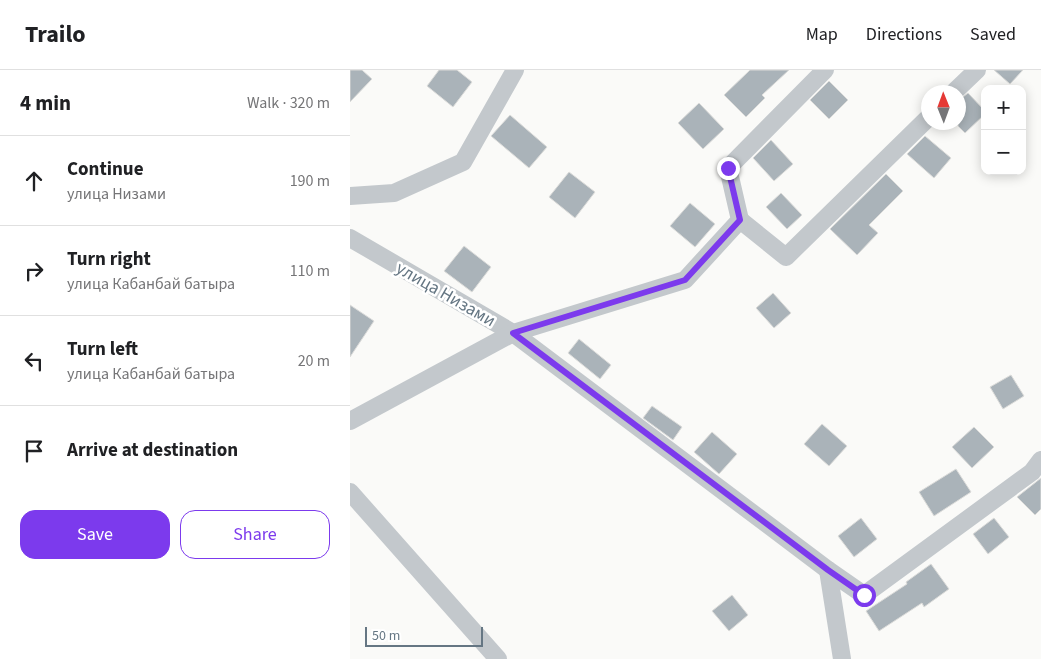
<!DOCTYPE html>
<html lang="en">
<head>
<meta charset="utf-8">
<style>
	:root { --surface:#fff; --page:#f6f6f6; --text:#202124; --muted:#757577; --line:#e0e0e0; --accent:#7c3aed }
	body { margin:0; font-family:"Source Sans 3",sans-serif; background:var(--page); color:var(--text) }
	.controls { position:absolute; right:15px; top:15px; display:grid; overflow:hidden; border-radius:10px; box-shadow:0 2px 12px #0003 }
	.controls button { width:45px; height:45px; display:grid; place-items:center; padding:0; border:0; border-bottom:1px solid var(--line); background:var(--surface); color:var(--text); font:25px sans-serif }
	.compass { position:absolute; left:571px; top:15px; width:45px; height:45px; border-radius:50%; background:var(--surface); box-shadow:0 2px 12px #0003; rotate:359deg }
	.scale { position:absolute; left:15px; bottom:12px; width:118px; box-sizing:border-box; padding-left:5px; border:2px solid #657683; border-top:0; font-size:14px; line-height:18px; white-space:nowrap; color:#657683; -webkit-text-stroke:4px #fff; paint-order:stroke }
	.stop { position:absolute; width:15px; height:15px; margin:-11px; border:4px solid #7c3aed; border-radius:50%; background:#fff }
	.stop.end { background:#7c3aed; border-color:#fff; box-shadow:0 1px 5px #0008 }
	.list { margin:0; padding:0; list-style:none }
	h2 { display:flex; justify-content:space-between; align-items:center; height:65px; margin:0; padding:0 20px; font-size:21px }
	h2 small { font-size:16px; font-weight:400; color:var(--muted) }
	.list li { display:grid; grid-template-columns:32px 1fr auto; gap:15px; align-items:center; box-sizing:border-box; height:90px; padding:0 20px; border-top:1px solid var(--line) }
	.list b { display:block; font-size:19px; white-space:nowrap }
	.list p { margin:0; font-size:16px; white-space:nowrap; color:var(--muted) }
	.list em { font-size:16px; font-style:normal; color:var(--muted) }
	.actions { display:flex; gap:10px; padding:15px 20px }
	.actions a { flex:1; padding:11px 0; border:1px solid var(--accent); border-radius:15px; text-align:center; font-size:18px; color:var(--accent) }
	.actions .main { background:var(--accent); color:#fff }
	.icon { flex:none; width:28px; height:28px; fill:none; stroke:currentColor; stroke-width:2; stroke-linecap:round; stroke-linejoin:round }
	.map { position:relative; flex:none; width:691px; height:589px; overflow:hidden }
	header { display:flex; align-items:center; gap:30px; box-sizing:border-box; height:70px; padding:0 25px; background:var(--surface); border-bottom:1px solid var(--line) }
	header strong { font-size:24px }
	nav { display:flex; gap:28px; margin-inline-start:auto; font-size:18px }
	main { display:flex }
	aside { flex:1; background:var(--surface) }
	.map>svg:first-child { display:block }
	.building { fill:#aab3b9; stroke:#dcdcda }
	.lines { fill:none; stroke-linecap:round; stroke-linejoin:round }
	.minor { stroke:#c3c8cc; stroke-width:18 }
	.route { stroke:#7c3aed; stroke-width:6 }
	.labels { text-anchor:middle; stroke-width:5; stroke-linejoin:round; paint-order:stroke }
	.street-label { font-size:18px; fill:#657683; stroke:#fff }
</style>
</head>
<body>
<header>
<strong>Trailo</strong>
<nav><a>Map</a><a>Directions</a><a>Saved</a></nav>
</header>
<main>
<aside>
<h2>4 min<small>Walk · 320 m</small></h2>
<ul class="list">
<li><svg class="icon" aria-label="ahead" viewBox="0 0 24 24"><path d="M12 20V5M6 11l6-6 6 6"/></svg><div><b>Continue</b><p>улица Низами</p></div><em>190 m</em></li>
<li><svg class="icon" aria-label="right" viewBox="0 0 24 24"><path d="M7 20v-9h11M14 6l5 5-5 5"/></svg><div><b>Turn right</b><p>улица Кабанбай батыра</p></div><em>110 m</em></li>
<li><svg class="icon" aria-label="left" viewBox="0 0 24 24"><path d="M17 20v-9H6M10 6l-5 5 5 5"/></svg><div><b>Turn left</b><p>улица Кабанбай батыра</p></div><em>20 m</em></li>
<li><svg class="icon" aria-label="arrive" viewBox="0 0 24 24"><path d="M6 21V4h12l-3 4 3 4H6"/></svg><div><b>Arrive at destination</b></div></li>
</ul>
<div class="actions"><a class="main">Save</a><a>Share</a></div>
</aside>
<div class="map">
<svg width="691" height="589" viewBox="0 0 691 589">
	<rect width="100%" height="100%" fill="#fafaf8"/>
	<g class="building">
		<path d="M 0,0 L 12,0 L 22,9 L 0,32 Z"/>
		<path d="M 89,0 L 107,0 L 122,12 L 103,37 L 77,16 Z"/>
		<path d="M 400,0 L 439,0 L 412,25 L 415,28 L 396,47 L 374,25 Z"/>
		<path d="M 644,0 L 673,0 L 660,14 Z"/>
		<path d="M 479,11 L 498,30 L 479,49 L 460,30 Z"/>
		<path d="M 618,23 L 635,41 L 635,44 L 615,63 L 608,56 L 608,31 Z"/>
		<path d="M 349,33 L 374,59 L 353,79 L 328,53 Z"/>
		<path d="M 160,45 L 197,77 L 179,98 L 141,66 Z"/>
		<path d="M 575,66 L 601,88 L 584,108 L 557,84 Z"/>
		<path d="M 421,70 L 443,94 L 424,111 L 403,88 Z"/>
		<path d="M 219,102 L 245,122 L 225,148 L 199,127 Z"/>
		<path d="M 536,104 L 553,121 L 519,155 L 528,163 L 507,185 L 480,159 Z"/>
		<path d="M 431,123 L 452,145 L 437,159 L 416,137 Z"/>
		<path d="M 340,133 L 365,154 L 345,177 L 320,156 Z"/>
		<path d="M 114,176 L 141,197 L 122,222 L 94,201 Z"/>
		<path d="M 423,223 L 441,243 L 424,258 L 406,238 Z"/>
		<path d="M 0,235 L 24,251 L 0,287 Z"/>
		<path d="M 229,269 L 261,295 L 250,309 L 218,283 Z"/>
		<path d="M 661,305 L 674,326 L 653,339 L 640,317 Z"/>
		<path d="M 302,336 L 332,357 L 323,370 L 293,348 Z"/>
		<path d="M 472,354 L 497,376 L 479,396 L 454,374 Z"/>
		<path d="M 624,357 L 644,377 L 622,398 L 602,377 Z"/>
		<path d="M 362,362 L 387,384 L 369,404 L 344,382 Z"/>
		<path d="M 606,399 L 621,422 L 584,446 L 569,422 Z"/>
		<path d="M 691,408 L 691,439 L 685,445 L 667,427 Z"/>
		<path d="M 511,448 L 527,469 L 504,487 L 488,466 Z"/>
		<path d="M 644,448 L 659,467 L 638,484 L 623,464 Z"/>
		<path d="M 581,494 L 599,519 L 574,537 L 572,533 L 529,561 L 516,541 L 557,514 L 556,512 Z"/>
		<path d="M 382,525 L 398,545 L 379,561 L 362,541 Z"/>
	</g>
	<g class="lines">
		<g class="minor">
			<path d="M 604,22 L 627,0"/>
			<path d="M 0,126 L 44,123 L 113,92 L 165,0"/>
			<path d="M 390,150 L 436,187 L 578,48"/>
			<path d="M 0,168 L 163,263 L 478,500 L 514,525 L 682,402 L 691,390"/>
			<path d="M 0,351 L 163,263 L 335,210 L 390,150 L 378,98 L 475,0"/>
			<path d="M 0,422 L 148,589"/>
			<path d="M 478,500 L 492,589"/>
		</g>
	</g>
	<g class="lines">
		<path class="route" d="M 378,98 L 390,150 L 335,210 L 163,263 L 478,500 L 514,525"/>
	</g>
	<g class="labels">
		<g class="street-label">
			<text transform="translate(96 224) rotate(30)" y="6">улица Низами</text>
		</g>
	</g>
</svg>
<div class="controls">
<button>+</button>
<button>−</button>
</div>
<svg class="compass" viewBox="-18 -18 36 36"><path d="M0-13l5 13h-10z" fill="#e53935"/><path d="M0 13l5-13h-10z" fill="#757577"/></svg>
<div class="scale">50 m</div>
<div class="stop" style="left:514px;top:525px"></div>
<div class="stop end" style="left:378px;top:98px"></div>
</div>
</main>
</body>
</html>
